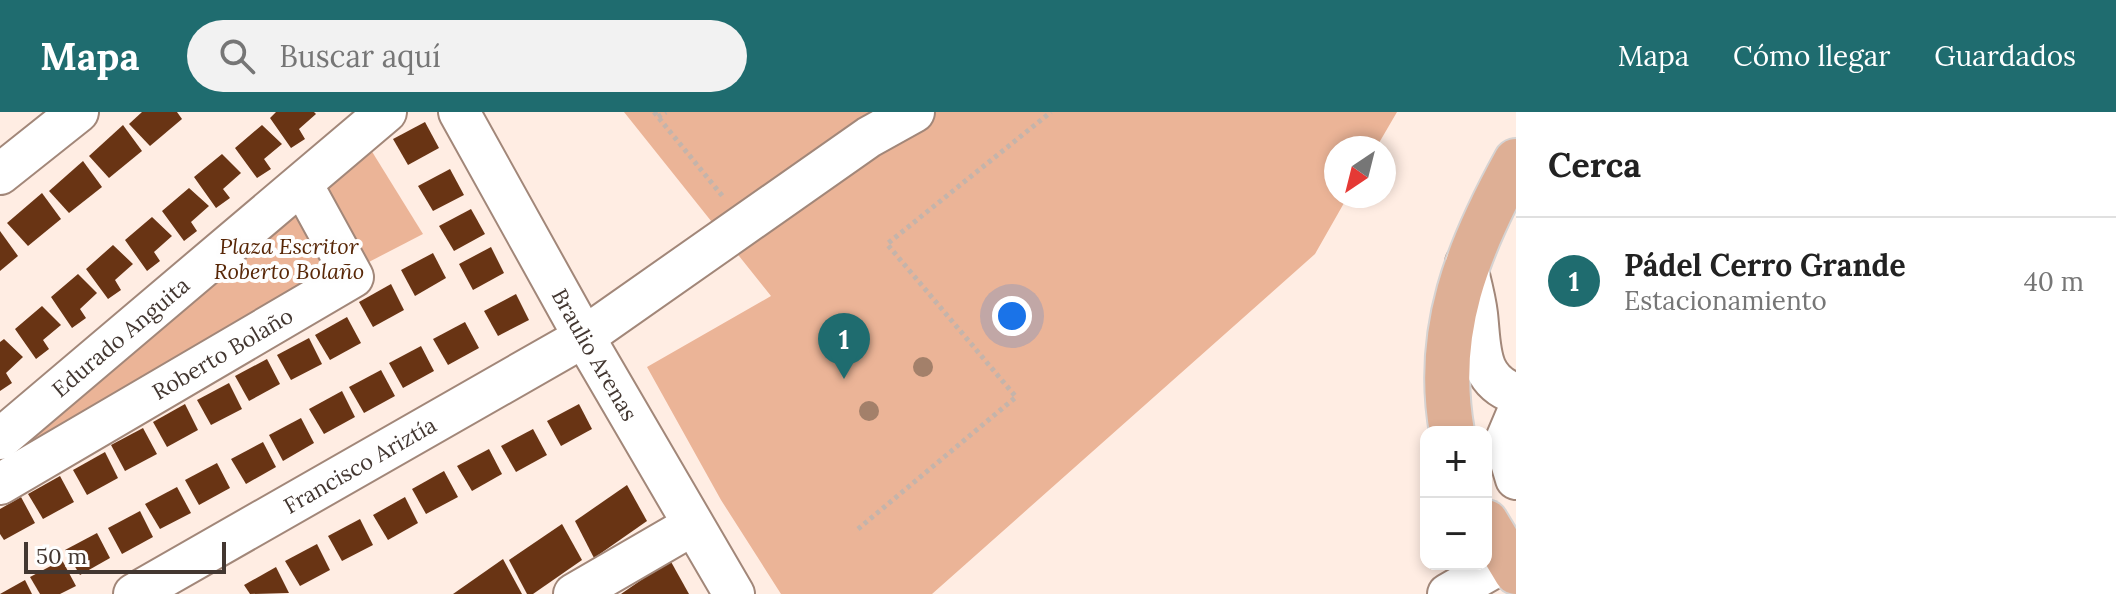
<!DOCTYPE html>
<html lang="es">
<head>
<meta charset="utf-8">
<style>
	:root { --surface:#fff; --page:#f2f2f2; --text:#222; --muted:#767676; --line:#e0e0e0; --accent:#1f6c6f }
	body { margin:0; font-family:Lora,serif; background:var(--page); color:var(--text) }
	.controls { position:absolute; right:24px; bottom:24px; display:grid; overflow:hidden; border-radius:16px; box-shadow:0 4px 12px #0003 }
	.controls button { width:72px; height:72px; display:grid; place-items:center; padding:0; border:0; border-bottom:2px solid var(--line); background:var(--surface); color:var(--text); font:40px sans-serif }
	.compass { position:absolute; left:1324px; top:24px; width:72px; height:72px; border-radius:50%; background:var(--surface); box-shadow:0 4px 12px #0003; rotate:215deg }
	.scale { position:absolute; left:24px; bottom:20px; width:202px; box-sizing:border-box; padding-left:8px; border:4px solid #433731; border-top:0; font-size:22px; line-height:28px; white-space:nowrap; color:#433731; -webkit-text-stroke:6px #fefefe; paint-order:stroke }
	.you { position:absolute; left:1012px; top:204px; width:28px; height:28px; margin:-20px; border:6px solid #fff; border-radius:50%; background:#1a73e8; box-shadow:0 0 0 12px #1a73e833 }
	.badge { display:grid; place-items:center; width:52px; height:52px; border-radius:50%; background:var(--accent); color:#fff; font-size:26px; font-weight:700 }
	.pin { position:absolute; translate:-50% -66px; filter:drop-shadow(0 2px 4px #0008) }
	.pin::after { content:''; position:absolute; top:42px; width:28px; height:24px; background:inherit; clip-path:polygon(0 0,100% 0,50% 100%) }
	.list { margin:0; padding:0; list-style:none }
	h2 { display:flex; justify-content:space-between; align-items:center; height:104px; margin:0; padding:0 32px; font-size:34px }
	h2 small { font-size:26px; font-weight:400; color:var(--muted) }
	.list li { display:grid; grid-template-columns:52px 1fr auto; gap:24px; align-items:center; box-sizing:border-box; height:128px; padding:0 32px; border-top:2px solid var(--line) }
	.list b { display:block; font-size:30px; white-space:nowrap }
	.list p { margin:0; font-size:26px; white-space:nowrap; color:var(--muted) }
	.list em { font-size:26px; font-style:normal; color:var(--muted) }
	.icon { flex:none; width:44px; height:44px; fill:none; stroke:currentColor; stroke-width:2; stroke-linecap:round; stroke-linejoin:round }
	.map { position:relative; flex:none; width:1516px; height:482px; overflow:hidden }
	header { display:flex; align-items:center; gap:48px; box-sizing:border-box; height:112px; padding:0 40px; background:var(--accent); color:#fff }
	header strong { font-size:38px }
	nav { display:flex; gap:44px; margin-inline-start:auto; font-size:28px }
	.search { width:560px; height:72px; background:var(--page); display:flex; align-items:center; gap:20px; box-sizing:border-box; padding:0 28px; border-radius:44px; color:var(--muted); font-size:30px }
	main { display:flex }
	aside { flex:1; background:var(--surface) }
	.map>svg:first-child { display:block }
	.green { fill:#ebb497 }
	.building { fill:#693414 }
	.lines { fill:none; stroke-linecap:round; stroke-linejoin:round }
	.minor-casing { stroke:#a28779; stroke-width:44 }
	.major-casing { stroke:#d6d3d2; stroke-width:48 }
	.path { stroke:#c4b4ab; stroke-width:5; stroke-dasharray:4 4; stroke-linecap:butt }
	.minor { stroke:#fff; stroke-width:40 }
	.major { stroke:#deaf95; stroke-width:44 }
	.tree { fill:#a3806a }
	.labels { text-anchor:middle; stroke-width:8; stroke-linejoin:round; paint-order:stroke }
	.park-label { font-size:22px; font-style:italic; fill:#582707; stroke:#fefefe }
	.street-label { font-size:22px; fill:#433731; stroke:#fefefe }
</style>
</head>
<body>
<header>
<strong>Mapa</strong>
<div class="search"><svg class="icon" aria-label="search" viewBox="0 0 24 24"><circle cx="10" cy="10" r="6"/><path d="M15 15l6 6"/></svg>Buscar aquí</div>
<nav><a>Mapa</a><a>Cómo llegar</a><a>Guardados</a></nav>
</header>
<main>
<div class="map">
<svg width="1516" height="482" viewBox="0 0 1516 482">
	<rect width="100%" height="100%" fill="#ffede3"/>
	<g class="green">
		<path d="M 624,0 L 1397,0 L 1376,36 L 1336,36 L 1336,84 L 1348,84 L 1315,142 L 932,482 L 781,482 L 721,388 L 647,255 L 771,184 Z"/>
		<path d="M 371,38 L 423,122 L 365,152 L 320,74 Z"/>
		<path d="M 300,83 L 344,163 L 0,364 L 0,335 Z"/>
	</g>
	<g class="building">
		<path d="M 142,0 L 177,0 L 182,7 L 150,34 L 129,12 Z"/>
		<path d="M 276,0 L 314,0 L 316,2 L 299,17 L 305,27 L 291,36 L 270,6 Z"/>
		<path d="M 425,10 L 439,36 L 408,53 L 393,27 Z"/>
		<path d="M 123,13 L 142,39 L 109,66 L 89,44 Z"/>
		<path d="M 262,13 L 282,32 L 264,47 L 271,57 L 257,66 L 235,36 Z"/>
		<path d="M 222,42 L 241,61 L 223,77 L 230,86 L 216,96 L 194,65 Z"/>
		<path d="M 83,49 L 102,75 L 69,101 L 49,79 Z"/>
		<path d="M 450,57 L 464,83 L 433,99 L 418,74 Z"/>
		<path d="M 189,76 L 209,94 L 191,110 L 197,119 L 184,129 L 162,99 Z"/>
		<path d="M 42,81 L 61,107 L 28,134 L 7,111 Z"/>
		<path d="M 471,97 L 485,122 L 454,139 L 439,114 Z"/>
		<path d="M 152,105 L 172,124 L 154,140 L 160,149 L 147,159 L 125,128 Z"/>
		<path d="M 0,119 L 18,144 L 0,159 Z"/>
		<path d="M 113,133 L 133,152 L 115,168 L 121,178 L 108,187 L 86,157 Z"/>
		<path d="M 491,135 L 504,161 L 473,178 L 459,152 Z"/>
		<path d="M 433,141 L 446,166 L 415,184 L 401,158 Z"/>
		<path d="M 78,162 L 97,181 L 80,197 L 86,206 L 72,216 L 51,185 Z"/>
		<path d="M 391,172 L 404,198 L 373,215 L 359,190 Z"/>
		<path d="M 516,182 L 529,208 L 498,224 L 484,199 Z"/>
		<path d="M 42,194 L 61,213 L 43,228 L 49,237 L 36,247 L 15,217 Z"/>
		<path d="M 347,205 L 361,231 L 330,248 L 315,223 Z"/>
		<path d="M 465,210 L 479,236 L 448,253 L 433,227 Z"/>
		<path d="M 309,226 L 322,252 L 291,268 L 277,243 Z"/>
		<path d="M 4,227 L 23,245 L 6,261 L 12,271 L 0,279 L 0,230 Z"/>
		<path d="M 421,234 L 434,259 L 403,276 L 389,251 Z"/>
		<path d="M 267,247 L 280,272 L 249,289 L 235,264 Z"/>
		<path d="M 381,258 L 395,284 L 364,301 L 349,275 Z"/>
		<path d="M 229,271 L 242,297 L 211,313 L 197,288 Z"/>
		<path d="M 342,279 L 355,305 L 324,322 L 309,297 Z"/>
		<path d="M 185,292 L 198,318 L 167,335 L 153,310 Z"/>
		<path d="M 579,292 L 592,317 L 561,334 L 547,309 Z"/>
		<path d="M 301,306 L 314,331 L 283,349 L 269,323 Z"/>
		<path d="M 143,316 L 157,342 L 125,359 L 111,333 Z"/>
		<path d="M 533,317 L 547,343 L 516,360 L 501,334 Z"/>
		<path d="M 263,330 L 276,355 L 246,372 L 231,347 Z"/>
		<path d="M 489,337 L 502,362 L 472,379 L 457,354 Z"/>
		<path d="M 105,340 L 118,366 L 87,383 L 73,358 Z"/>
		<path d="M 217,351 L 230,376 L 199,393 L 185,368 Z"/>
		<path d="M 444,359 L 458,385 L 426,402 L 412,377 Z"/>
		<path d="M 60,364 L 74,390 L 43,407 L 28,382 Z"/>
		<path d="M 627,373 L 647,409 L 594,446 L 575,409 Z"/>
		<path d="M 177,375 L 191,401 L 160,417 L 145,392 Z"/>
		<path d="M 21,385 L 35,411 L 4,428 L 0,422 L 0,397 Z"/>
		<path d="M 405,385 L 418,411 L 388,428 L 373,403 Z"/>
		<path d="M 140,399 L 153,425 L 122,442 L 108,416 Z"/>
		<path d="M 360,407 L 373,433 L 342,449 L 328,424 Z"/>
		<path d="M 562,412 L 582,448 L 533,482 L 527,482 L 509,448 Z"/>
		<path d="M 97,421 L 110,446 L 80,463 L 65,438 Z"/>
		<path d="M 317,432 L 330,458 L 300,474 L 285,449 Z"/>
		<path d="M 503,447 L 522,482 L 453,482 Z"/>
		<path d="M 62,448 L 76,474 L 60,482 L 40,482 L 30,465 Z"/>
		<path d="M 670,448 L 689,482 L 621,482 Z"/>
		<path d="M 276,455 L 289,481 L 250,482 L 244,473 Z"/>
		<path d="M 25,468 L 32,482 L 0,482 Z"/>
	</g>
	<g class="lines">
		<defs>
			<g id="minor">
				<path id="s1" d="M 459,0 L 584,225 L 734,482"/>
				<path d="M 0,62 L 78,0"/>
				<path d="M 1466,151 C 1470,168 1475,185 1477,202 C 1481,237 1477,268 1516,282"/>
				<path d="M 1516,304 L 1505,330 L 1516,367"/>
				<path id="s2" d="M 0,327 L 386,0"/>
				<path id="s3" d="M 0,372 L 353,165 L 302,72"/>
				<path id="s4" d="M 134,482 L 584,225 L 869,25 L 914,0"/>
				<path d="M 574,482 L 693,413"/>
				<path d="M 1448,482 L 1507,448"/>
			</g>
			<g id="major">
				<path d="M 1452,320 C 1434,219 1468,136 1516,49"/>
				<path d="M 1486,410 L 1516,460"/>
			</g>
		</defs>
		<use href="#minor" class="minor-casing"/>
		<use href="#major" class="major-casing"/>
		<g class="path">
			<path d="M 654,0 L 724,86"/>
			<path d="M 658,5 L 666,0"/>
			<path d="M 858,417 L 1016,285 L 887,132 L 1051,0"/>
		</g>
		<use href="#minor" class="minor"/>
		<use href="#major" class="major"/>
	</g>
	<g class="tree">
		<circle cx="923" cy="255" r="10"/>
		<circle cx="869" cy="299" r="10"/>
	</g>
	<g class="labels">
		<g class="park-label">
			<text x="289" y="142">Plaza Escritor<tspan x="289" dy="25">Roberto Bolaño</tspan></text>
		</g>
		<g class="street-label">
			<text dy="8" stroke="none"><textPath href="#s2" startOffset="158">Edurado Anguita</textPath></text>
			<text dy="8" stroke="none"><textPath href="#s3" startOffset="258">Roberto Bolaño</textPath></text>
			<text dy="8" stroke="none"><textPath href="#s1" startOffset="278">Braulio Arenas</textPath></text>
			<text dy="8" stroke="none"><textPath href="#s4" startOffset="260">Francisco Ariztía</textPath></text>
		</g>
	</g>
</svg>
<div class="controls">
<button>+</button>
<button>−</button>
</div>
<svg class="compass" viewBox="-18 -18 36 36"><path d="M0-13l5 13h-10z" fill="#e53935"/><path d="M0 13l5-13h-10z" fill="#767676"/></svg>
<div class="scale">50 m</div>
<div class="you"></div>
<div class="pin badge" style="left:844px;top:267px">1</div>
</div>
<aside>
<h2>Cerca<small></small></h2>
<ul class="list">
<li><span class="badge">1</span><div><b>Pádel Cerro Grande</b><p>Estacionamiento</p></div><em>40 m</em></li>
</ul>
</aside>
</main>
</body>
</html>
